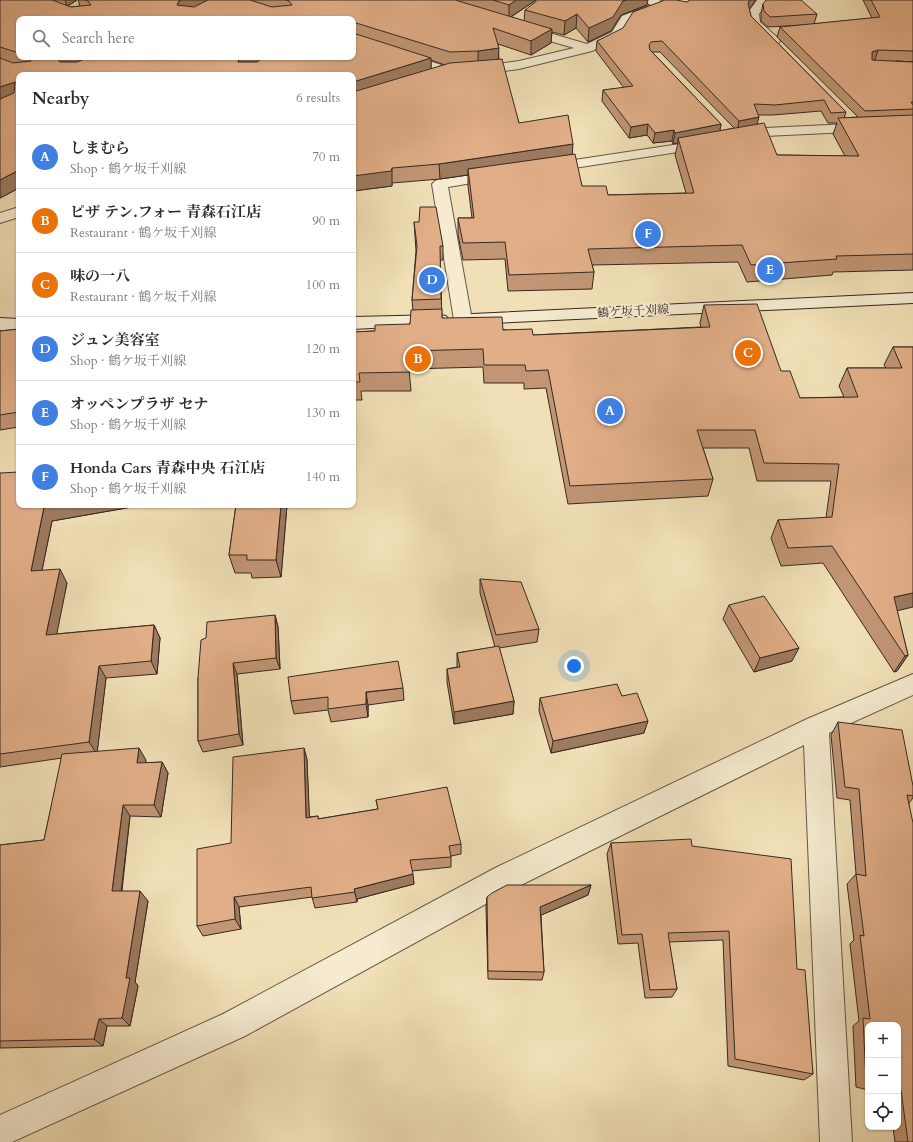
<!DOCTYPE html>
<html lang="en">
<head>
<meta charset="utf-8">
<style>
	:root { --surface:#fff; --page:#f2f2f3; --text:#2b2b33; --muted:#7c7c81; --line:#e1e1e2; --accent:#8f2418 }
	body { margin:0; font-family:Cardo,"Noto Serif JP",serif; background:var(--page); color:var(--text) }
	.controls { position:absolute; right:12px; bottom:12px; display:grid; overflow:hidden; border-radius:8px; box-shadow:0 1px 3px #0004 }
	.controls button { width:36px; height:36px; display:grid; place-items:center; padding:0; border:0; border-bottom:1px solid var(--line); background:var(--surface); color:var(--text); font:20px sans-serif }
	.you { position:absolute; left:574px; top:666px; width:14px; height:14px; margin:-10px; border:3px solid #fff; border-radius:50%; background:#1a73e8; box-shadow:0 0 0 6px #1a73e833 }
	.badge { display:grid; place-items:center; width:26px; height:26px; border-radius:50%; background:var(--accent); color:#fff; font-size:13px; font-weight:700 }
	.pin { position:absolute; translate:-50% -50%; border:2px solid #fff; box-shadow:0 1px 4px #0006 }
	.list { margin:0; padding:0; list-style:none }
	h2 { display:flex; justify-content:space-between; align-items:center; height:52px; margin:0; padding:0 16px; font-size:17px }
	h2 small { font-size:13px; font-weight:400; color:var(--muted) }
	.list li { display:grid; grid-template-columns:26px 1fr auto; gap:12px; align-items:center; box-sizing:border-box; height:64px; padding:0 16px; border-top:1px solid var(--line) }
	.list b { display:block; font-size:15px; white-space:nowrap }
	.list p { margin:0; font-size:13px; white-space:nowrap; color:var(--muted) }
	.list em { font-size:13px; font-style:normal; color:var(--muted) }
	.icon { flex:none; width:22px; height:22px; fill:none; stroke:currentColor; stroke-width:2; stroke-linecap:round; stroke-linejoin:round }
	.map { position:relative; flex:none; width:913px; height:1142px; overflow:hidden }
	.search { position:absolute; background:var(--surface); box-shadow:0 1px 3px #0004; left:16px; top:16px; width:340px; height:44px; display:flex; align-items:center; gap:10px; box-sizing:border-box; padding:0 14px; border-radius:8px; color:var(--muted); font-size:15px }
	.panel { position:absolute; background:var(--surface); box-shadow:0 1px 3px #0004; left:16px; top:72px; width:340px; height:436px; border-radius:8px }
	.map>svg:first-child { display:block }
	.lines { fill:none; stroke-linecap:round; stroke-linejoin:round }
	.minor-casing { stroke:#655748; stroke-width:2 }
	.secondary-casing { stroke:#362923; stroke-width:2 }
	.minor { fill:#f6ebd0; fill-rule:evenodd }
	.secondary { fill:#f6ebd0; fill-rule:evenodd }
	.wall { fill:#c29675; stroke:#362923; fill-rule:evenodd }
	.shaded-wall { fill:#9e7a5f; stroke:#362923 }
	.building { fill:#e1ae88; stroke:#362923 }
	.labels { text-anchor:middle; stroke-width:4; stroke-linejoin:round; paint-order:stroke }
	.far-street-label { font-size:12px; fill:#362923; stroke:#f6ebd0 }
</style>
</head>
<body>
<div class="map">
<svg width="913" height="1142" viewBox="0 0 913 1142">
	<rect width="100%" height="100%" fill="#f1e0b7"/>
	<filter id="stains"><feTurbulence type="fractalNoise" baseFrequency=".005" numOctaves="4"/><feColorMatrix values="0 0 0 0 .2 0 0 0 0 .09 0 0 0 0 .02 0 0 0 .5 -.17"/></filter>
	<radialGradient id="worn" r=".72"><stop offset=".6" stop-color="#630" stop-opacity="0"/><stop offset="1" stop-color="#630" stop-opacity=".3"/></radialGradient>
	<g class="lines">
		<defs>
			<g id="minor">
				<path d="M 641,0 L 659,0 L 668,5 L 666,8 L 631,21 L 621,37 L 592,51 L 519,69 L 475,75 L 468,71 L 475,67 L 519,61 L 574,48 L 518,32 L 516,29 L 518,26 L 522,25 L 587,44 L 612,32 L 622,16 L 651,5 Z"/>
				<path d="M 757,0 L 769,0 L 759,14 L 760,22 L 778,38 L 780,41 L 778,44 L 770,44 L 748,23 L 747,14 Z"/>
				<path d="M 353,37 L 454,69 L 456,72 L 449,76 L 444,75 L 353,45 Z"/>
				<path d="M 913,121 L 913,129 L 765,136 L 738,142 L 733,141 L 731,138 L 733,135 L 765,128 Z"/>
				<path d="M 706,140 L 711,141 L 713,144 L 711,147 L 548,172 L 543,171 L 541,168 L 543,165 L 548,164 Z"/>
				<path d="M 498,171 L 503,172 L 505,175 L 503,178 L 448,187 L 472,320 L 469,324 L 463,325 L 457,324 L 454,320 L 432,184 L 435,181 L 440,179 Z"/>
				<path d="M 19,207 L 19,217 L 0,223 L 0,213 Z"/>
				<path d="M 913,674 L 913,695 L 829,733 L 852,1142 L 820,1142 L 804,745 L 517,887 L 245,1036 L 12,1142 L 0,1142 L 0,1115 L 223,1014 L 497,867 L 807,719 Z"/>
			</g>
			<g id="secondary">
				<path d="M 913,293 L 913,303 L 472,324 L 466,323 L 463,319 L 466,315 L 472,314 Z"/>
				<path d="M 440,315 L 446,316 L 449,320 L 446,324 L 353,329 L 353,317 Z"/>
				<path d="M 0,318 L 19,319 L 19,331 L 0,330 Z"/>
			</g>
		</defs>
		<use href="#minor" class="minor-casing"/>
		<use href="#secondary" class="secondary-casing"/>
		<use href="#minor" class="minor"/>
		<use href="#secondary" class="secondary"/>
	</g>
	<g class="wall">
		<path d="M 0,0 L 77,0 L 68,6 L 71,7 L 80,6 L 78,0 L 536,0 L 511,17 L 524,21 L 525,10 L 647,5 L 621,15 L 611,31 L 588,42 L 576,28 L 564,35 L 552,32 L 551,43 L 531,55 L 498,44 L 499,59 L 519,123 L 572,154 L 582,186 L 608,195 L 686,193 L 675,155 L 678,143 L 673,144 L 672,141 L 653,143 L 647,135 L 629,138 L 602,101 L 603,90 L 624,88 L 596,51 L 597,41 L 687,2 L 690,0 L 756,0 L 749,9 L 751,16 L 846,112 L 844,118 L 858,117 L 777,37 L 780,27 L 805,25 L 768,27 L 761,21 L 761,14 L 763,4 L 817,14 L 814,24 L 872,18 L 863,0 L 913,0 L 913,62 L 896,61 L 913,62 L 913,270 L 833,272 L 832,275 L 747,282 L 738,262 L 592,265 L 594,272 L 592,289 L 508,291 L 505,259 L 463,260 L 458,235 L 458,218 L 472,218 L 468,186 L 468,175 L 440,179 L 392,183 L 392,186 L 353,191 L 353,75 L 19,75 L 19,188 L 0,198 ZM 19,19 L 353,19 L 353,57 L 19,57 ZM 652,52 L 660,52 L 734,128 L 720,131 L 721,124 ZM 431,60 L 445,65 L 431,69 ZM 821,111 L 828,123 L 837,123 L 833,134 L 845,156 L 777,155 L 757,124 L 758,115 L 773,115 Z"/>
		<path d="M 414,222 L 443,246 L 443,260 L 440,260 L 442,318 L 533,335 L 701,327 L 700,323 L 704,305 L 781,371 L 800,398 L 844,397 L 839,386 L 847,368 L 886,368 L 884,365 L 893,347 L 913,347 L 897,611 L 908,655 L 897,671 L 894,672 L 823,563 L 781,566 L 771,538 L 778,520 L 826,518 L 831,481 L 757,481 L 749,448 L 703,448 L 713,479 L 708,496 L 568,504 L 546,388 L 524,389 L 524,383 L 484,383 L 483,367 L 409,369 L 411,391 L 361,391 L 362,400 L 353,400 L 353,332 L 375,331 L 410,324 L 413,310 L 412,300 L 416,251 Z"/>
		<path d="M 19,329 L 19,427 L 0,430 L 0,331 Z"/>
		<path d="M 0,473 L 19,505 L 143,505 L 52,521 L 42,570 L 67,583 L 56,634 L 154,625 L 160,638 L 157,674 L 106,678 L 97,752 L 146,760 L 145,763 L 162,762 L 168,773 L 161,817 L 130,816 L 122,891 L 148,901 L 135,982 L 138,986 L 130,1026 L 107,1026 L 103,1046 L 0,1048 L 0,845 L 44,840 L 62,758 L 0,767 Z"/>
		<path d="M 236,505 L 287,505 L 281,577 L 252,578 L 251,573 L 235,573 L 229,555 Z"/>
		<path d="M 480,579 L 539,629 L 537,642 L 499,648 L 514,701 L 513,714 L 454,724 L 447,682 L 447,669 L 457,667 L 457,653 L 495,647 L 480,593 Z"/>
		<path d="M 729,605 L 792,661 L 754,672 L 723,619 Z"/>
		<path d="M 275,615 L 278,627 L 280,669 L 237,674 L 243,745 L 203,752 L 198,741 L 198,678 Z"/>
		<path d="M 403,688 L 404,700 L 368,705 L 368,717 L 331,722 L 328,710 L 294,714 L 291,701 Z"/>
		<path d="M 622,696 L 644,733 L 551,753 L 539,711 L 540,698 Z"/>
		<path d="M 838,722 L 913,786 L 913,798 L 909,803 L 913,1142 L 895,1142 L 893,1127 L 898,1127 L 898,1025 L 868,1025 L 868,1090 L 856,1087 L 853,1026 L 859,1021 L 850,944 L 854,940 L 847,884 L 856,874 L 850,800 L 837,798 L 831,735 Z"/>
		<path d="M 304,748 L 307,760 L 309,817 L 318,816 L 318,819 L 378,809 L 376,800 L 461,844 L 461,854 L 451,856 L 451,867 L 412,871 L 414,884 L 357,899 L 357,902 L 315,908 L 312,897 L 239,907 L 241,929 L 203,936 L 197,926 L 231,843 Z"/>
		<path d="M 611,843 L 692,846 L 797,969 L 813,1074 L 804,1080 L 728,1066 L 723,940 L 669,942 L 677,989 L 672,997 L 645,998 L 638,943 L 618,944 L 607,854 Z"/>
		<path d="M 591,885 L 588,895 L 541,915 L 544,972 L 542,980 L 488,979 L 486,907 L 487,897 Z"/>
	</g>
	<g class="shaded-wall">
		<path d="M 65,0 L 77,0 L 67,6 Z"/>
		<path d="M 181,0 L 213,0 L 182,15 L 177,5 L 179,1 Z"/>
		<path d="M 516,0 L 536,0 L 509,18 L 509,5 Z"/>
		<path d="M 626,0 L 648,0 L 647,5 L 621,15 L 611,31 L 588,42 L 589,28 L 623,1 Z"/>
		<path d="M 750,0 L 756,0 L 746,13 L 748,3 Z"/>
		<path d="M 577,14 L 576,28 L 564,35 L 565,21 Z"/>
		<path d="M 552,29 L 551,43 L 531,55 L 531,41 Z"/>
		<path d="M 499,48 L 498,62 L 478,66 L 478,51 Z"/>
		<path d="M 878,50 L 875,60 L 869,63 L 872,52 Z"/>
		<path d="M 60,57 L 95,57 L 63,74 L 58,60 Z"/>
		<path d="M 242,57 L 265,57 L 241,75 L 238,62 L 239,59 Z"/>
		<path d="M 431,58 L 431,72 L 353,96 L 353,82 Z"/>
		<path d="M 15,82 L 19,93 L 0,103 L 0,87 Z"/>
		<path d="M 759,117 L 756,128 L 737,131 L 739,121 Z"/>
		<path d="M 648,124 L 647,135 L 629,138 L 631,127 Z"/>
		<path d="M 721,124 L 719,135 L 678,138 L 678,143 L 673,144 L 675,133 Z"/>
		<path d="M 674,130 L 672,141 L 653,143 L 655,133 Z"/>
		<path d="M 573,144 L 572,159 L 468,169 L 468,175 L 440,179 L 439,164 Z"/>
		<path d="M 392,168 L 392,186 L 353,191 L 353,176 Z"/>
		<path d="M 19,170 L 19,188 L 0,198 L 0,180 Z"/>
		<path d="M 55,505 L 143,505 L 52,521 L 39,585 L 31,571 L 44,507 Z"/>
		<path d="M 281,505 L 287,505 L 281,577 L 276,560 Z"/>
		<path d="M 60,569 L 67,583 L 54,648 L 46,635 Z"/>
		<path d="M 913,593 L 913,607 L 884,614 L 894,597 Z"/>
		<path d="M 275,615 L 278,627 L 280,669 L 276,658 Z"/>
		<path d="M 154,625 L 160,638 L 157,674 L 151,661 Z"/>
		<path d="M 799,648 L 792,661 L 754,672 L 760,658 Z"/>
		<path d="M 908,655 L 897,671 L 894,672 L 905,656 Z"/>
		<path d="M 233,663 L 237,674 L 243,745 L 239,734 Z"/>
		<path d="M 99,666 L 106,678 L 97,754 L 89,742 Z"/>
		<path d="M 366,692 L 368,705 L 368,717 L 366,704 Z"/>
		<path d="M 514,701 L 513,714 L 454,724 L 454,712 Z"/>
		<path d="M 648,721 L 644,733 L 551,753 L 553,741 Z"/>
		<path d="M 139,748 L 146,760 L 143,775 L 137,763 Z"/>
		<path d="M 304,748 L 307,760 L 310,829 L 306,818 Z"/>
		<path d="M 162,762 L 168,773 L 161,817 L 154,805 Z"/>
		<path d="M 123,805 L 130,816 L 120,901 L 112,891 Z"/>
		<path d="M 413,874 L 414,884 L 357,899 L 357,902 L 354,889 Z"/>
		<path d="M 591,885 L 588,895 L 539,916 L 540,907 Z"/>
		<path d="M 140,891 L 148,901 L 135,982 L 138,986 L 130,1026 L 122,1018 L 126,978 Z"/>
		<path d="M 234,897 L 239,907 L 241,929 L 235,919 Z"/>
		<path d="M 99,1019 L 107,1026 L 103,1046 L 94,1039 Z"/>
	</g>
	<g class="building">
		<path d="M 0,0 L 52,0 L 71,7 L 91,5 L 88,1 L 85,0 L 181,0 L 179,1 L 177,5 L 194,7 L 208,0 L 250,0 L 272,7 L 292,5 L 289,1 L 286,0 L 455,0 L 552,29 L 531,41 L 493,28 L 499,48 L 478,51 L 450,52 L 353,22 L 353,19 L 19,19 L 19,53 L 0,47 Z"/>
		<path d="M 493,0 L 516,0 L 509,5 Z"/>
		<path d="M 538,0 L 626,0 L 623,1 L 613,17 L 589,28 L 577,14 L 565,21 L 525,10 Z"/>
		<path d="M 665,0 L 676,0 L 687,2 L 690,0 L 750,0 L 748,3 L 751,16 L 846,112 L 831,113 L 824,100 L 775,105 L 754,104 L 759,117 L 739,121 L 662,41 L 651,42 L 649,45 L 650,50 L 721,124 L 675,133 L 674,130 L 655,133 L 648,124 L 631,127 L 603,90 L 633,86 L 597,41 L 623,28 L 633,12 Z"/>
		<path d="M 766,0 L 801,0 L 817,14 L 770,17 L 764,11 L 763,4 Z"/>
		<path d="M 871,0 L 913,0 L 913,51 L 878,50 L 872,52 L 872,60 L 913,62 L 913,102 L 911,102 L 913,105 L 913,109 L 865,111 L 780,27 L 880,17 Z"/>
		<path d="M 353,33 L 431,58 L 353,82 L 353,75 L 19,75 L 19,170 L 0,180 L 0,99 L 14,93 L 15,82 L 0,87 L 0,58 L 13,63 L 31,61 L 28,57 L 60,57 L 58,60 L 60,62 L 77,62 L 89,57 L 242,57 L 239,59 L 238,62 L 257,62 L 264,57 L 353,57 Z"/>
		<path d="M 502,59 L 519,123 L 568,115 L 573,144 L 439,164 L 392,168 L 391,171 L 353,176 L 353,92 L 450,63 Z"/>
		<path d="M 913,115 L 913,254 L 836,256 L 837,259 L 751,265 L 742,245 L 588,249 L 594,272 L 509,275 L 505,242 L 463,243 L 458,218 L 474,218 L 468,169 L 575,154 L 582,186 L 606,186 L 608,195 L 694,193 L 678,138 L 764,123 L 777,155 L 859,156 L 838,118 Z"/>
		<path d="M 420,207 L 436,207 L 443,246 L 440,246 L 441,299 L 412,300 L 417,246 L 414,222 L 419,222 Z"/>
		<path d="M 757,304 L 781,371 L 790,371 L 800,398 L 858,397 L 847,368 L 902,368 L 893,347 L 913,347 L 913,593 L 894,597 L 908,655 L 905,656 L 832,546 L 788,548 L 778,520 L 832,517 L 839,464 L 764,463 L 755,430 L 697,430 L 713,479 L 570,486 L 548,370 L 526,371 L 525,365 L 484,365 L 483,349 L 408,351 L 410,372 L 359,373 L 360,382 L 353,382 L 353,332 L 375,331 L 375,325 L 410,324 L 411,310 L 442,309 L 442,318 L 502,317 L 503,330 L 532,329 L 533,335 L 710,327 L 704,305 Z"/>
		<path d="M 19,329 L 19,412 L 0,415 L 0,331 Z"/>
		<path d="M 19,472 L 19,505 L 55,505 L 44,507 L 31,571 L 60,569 L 46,635 L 154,625 L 151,661 L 99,666 L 89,742 L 0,754 L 0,473 Z"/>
		<path d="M 236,505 L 281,505 L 276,560 L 247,560 L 247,555 L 229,555 Z"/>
		<path d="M 480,579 L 521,582 L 539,629 L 496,635 Z"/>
		<path d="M 764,596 L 799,648 L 760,658 L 729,605 Z"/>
		<path d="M 275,615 L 276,658 L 233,663 L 239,734 L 198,741 L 198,678 L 201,640 L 206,638 L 207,622 Z"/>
		<path d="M 499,646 L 514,701 L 454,712 L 447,669 L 460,667 L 457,653 Z"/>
		<path d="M 398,661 L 403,688 L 366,692 L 366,704 L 328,709 L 328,697 L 291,701 L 288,677 Z"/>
		<path d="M 617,684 L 622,696 L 637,693 L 648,721 L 553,741 L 540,698 Z"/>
		<path d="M 838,722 L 902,730 L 913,786 L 913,796 L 907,795 L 913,823 L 913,1142 L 908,1142 L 901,1090 L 898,1089 L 898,1025 L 868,1025 L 868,1082 L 866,1081 L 863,1018 L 870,1019 L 860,935 L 864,936 L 856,874 L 866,876 L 859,789 L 845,787 Z"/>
		<path d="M 139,748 L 137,763 L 162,762 L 154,805 L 123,805 L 112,891 L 140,891 L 126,978 L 130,978 L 122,1018 L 99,1019 L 94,1039 L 0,1041 L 0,845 L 44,840 L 62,754 Z"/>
		<path d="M 304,748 L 306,818 L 318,816 L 318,819 L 378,809 L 376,800 L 447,787 L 461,844 L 449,846 L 451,857 L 410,860 L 413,874 L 354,889 L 355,892 L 312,898 L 311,887 L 234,897 L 235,919 L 197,926 L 197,849 L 231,843 L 233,757 Z"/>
		<path d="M 691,839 L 692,846 L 791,859 L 797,969 L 805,970 L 813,1074 L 735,1059 L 729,931 L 668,933 L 677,989 L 650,990 L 642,934 L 622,935 L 611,843 Z"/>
		<path d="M 507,885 L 591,885 L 540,907 L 544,972 L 488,971 L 487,897 L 492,893 Z"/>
	</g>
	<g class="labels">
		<g class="far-street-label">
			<text transform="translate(633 311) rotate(-3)" y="4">鶴ケ坂千刈線</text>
		</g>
	</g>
	<rect width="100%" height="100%" filter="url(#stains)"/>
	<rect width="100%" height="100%" fill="url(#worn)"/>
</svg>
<div class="controls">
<button>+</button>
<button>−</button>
<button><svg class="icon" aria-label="locate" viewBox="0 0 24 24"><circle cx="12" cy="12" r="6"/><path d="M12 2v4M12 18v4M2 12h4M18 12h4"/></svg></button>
</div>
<div class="you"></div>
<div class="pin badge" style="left:610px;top:411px;background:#3f7fe0">A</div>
<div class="pin badge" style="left:418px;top:359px;background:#e8710a">B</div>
<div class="pin badge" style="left:748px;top:353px;background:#e8710a">C</div>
<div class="pin badge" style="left:432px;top:280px;background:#3f7fe0">D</div>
<div class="pin badge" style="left:770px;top:270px;background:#3f7fe0">E</div>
<div class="pin badge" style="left:648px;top:234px;background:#3f7fe0">F</div>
<div class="search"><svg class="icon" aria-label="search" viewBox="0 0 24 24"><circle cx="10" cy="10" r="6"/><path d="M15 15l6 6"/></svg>Search here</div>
<section class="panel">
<h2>Nearby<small>6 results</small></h2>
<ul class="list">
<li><span class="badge" style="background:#3f7fe0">A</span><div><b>しまむら</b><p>Shop · 鶴ケ坂千刈線</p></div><em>70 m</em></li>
<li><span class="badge" style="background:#e8710a">B</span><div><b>ピザ テン.フォー 青森石江店</b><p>Restaurant · 鶴ケ坂千刈線</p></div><em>90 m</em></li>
<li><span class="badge" style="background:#e8710a">C</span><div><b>味の一八</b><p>Restaurant · 鶴ケ坂千刈線</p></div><em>100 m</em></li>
<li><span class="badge" style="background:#3f7fe0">D</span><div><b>ジュン美容室</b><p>Shop · 鶴ケ坂千刈線</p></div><em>120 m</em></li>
<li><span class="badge" style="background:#3f7fe0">E</span><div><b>オッペンプラザ セナ</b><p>Shop · 鶴ケ坂千刈線</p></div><em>130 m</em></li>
<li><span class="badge" style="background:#3f7fe0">F</span><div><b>Honda Cars 青森中央 石江店</b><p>Shop · 鶴ケ坂千刈線</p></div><em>140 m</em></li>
</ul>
</section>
</div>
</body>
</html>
